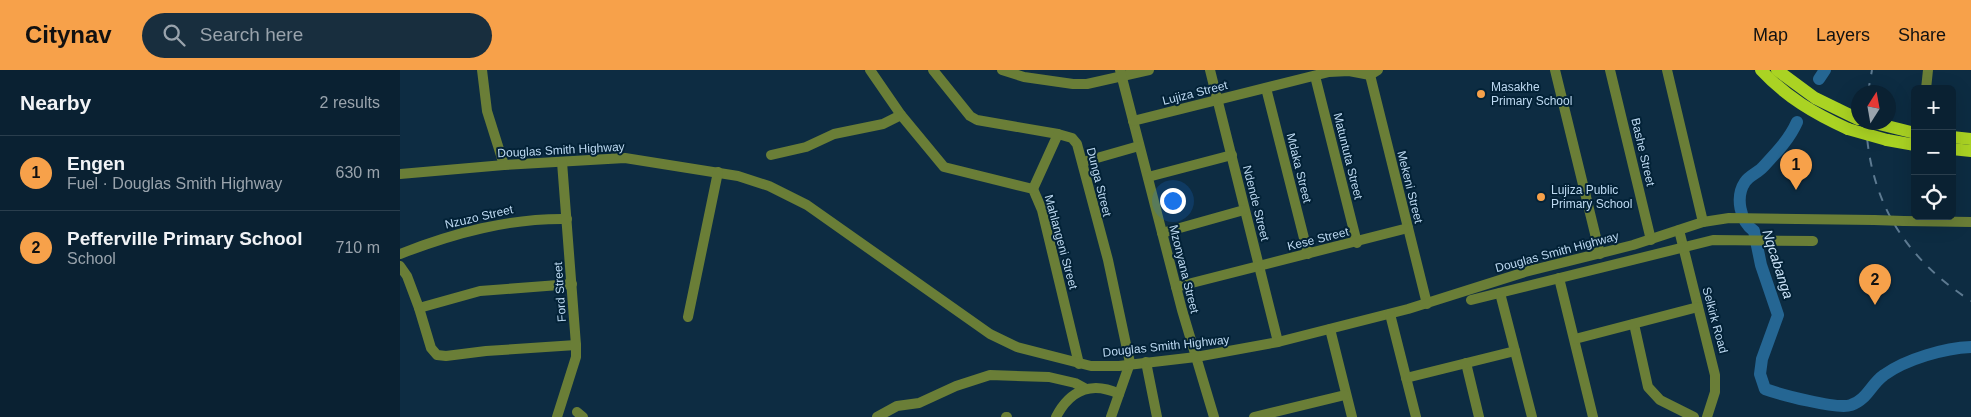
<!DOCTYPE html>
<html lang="en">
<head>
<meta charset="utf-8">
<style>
	:root { --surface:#0a2132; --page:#182e3e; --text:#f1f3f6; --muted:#99a3ac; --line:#2a3e4d; --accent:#f7a14a }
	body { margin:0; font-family:Arial,sans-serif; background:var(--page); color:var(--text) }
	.controls { position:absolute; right:15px; top:15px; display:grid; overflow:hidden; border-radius:8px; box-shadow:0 5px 20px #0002 }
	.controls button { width:45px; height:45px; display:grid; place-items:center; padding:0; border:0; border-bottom:1px solid var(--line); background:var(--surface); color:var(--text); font:25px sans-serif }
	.compass { position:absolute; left:1451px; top:15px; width:45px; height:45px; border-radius:50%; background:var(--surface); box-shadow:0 5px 20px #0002; rotate:11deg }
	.you { position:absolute; left:772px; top:130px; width:18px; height:18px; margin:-12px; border:4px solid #fff; border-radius:50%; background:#1a73e8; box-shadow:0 0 0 8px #1a73e833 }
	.badge { display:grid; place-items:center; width:32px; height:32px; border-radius:50%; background:var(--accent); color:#111; font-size:16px; font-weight:700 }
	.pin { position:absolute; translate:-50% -41px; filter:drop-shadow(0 1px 2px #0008) }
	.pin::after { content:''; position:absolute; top:26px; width:18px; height:15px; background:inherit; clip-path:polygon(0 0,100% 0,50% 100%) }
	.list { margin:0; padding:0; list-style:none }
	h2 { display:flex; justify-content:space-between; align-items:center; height:65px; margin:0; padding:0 20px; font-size:21px }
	h2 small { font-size:16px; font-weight:400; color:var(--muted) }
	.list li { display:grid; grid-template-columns:32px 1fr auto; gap:15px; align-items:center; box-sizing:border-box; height:75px; padding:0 20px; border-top:1px solid var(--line) }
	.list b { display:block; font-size:19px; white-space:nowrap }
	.list p { margin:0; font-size:16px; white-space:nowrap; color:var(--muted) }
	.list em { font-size:16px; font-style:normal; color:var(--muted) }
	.icon { flex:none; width:28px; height:28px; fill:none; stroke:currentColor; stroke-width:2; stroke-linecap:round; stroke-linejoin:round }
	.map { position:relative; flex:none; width:1571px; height:347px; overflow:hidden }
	header { display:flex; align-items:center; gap:30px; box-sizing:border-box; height:70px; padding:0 25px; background:var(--accent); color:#111 }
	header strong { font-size:24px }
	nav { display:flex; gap:28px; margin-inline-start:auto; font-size:18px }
	.search { width:350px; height:45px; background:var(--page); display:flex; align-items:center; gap:12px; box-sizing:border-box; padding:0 18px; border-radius:28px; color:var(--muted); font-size:19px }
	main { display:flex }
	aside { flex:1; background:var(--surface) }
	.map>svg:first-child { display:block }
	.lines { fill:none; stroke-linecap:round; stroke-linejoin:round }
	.river { stroke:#256693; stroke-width:12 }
	.minor { stroke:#6a7e37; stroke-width:10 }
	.major { stroke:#aad323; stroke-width:12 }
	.rail { stroke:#5d7a91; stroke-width:2; stroke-dasharray:9 9; stroke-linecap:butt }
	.minor-bridge { stroke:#6a7e37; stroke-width:10 }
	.major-bridge { stroke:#aad323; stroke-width:12 }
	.poi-dot { fill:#f7a14a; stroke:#032237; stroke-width:2 }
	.labels { text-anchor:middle; stroke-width:4; stroke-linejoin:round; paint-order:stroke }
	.poi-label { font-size:12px; fill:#bdd9f1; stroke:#032237; text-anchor:start }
	.street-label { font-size:12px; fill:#bdd9f1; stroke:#032237 }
	.water-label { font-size:14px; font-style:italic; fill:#cbe3f8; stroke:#032237 }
</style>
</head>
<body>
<header>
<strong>Citynav</strong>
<div class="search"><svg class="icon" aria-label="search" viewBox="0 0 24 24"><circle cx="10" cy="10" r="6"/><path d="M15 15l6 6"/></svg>Search here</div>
<nav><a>Map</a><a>Layers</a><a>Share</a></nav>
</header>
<main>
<aside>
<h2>Nearby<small>2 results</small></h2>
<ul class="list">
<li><span class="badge">1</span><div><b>Engen</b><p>Fuel · Douglas Smith Highway</p></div><em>630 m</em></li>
<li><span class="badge">2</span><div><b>Pefferville Primary School</b><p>School</p></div><em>710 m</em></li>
</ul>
</aside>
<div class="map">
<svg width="1571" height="347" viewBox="0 0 1571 347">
	<rect width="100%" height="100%" fill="#0d2c42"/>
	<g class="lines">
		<g class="river">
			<path d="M 1419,9 L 1425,0"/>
			<path d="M 1397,52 C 1389,70 1376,83 1362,98 C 1357,103 1349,106 1345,112 C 1335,127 1340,151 1354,161 L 1361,195 L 1378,245 L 1362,289 L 1360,304 L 1365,319 C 1379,324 1438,340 1451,335 C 1467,330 1471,314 1484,305 C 1506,289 1545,278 1571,277"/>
		</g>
		<g class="minor">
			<path d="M 82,0 L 87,41 L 104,95"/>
			<path d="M 470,0 L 501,45 L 544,97 L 633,119 L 642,140 L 679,294"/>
			<path d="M 533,0 L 570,46 L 577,50 L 658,64 L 672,68 L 677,74 L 708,190 L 730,293 L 711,347"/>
			<path d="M 602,0 L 624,7 L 673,14 L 687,14 L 749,0"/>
			<path d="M 720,0 L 782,240 L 814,347"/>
			<path d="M 810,0 L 878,272"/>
			<path d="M 1155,0 L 1200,184"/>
			<path d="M 1210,0 L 1251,170"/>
			<path d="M 1267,0 L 1303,152"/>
			<path d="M 970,5 L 1027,234"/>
			<path d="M 915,6 L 957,173"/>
			<path d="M 866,18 L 908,184"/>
			<path d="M 1526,19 L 1528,0"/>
			<path d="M 733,51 L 929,2 L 949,1 L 970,5 L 978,0"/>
			<path d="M 371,85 L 406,77 L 434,64 L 483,54 L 501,45"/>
			<path d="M 683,92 L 739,76"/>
			<path d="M 0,104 L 104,95 L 225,88 L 338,106 L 369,116 L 407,135 L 590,264 L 617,277 L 691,296 L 719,296 L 796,287 L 878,272 L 1008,239 L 1125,202 L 1233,175 L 1303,152 L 1329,148 L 1474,150"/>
			<path d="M 748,107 L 832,85"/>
			<path d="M 633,119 L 658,64"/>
			<path d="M 1504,151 L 1571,152"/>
			<path d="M 1279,160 L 1315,305 L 1315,322 L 1307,347"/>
			<path d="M 762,163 L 844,140"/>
			<path d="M 0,184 C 54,163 109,148 167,149"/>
			<path d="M 0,196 L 7,206 L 19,238 L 31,278 L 37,285 L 46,286 L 86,281 L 176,275"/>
			<path d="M 1159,208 L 1193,347"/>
			<path d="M 776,217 L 1008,158"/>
			<path d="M 1100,223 L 1132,347"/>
			<path d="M 1071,230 L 1313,170 L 1413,171"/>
			<path d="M 19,238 L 80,221 L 172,214"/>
			<path d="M 990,244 L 1016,347"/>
			<path d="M 288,247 L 318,102"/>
			<path d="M 1234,254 L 1248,317 L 1260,330 L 1294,347"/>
			<path d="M 930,259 L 952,347"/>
			<path d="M 1175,269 L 1298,237"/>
			<path d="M 746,292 L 757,347"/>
			<path d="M 1066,293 L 1079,347"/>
			<path d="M 1006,308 L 1115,281"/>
			<path d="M 177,342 L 183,347"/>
			<path d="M 157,347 L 176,287 L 176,275 L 162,92"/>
			<path d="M 477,347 L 497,336 L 519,333 L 556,316 L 590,305 L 649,307 L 675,313 L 686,319"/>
			<path d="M 606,347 L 607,347"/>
			<path d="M 656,347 C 670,320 692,311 719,324"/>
			<path d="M 854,347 L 945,325"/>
		</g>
		<g class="major">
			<path d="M 1361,0 C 1386,27 1415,44 1448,59"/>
			<path d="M 1377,0 L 1415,28 L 1458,49"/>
			<path d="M 1471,52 L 1515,63"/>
			<path d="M 1552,67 L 1571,69"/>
			<path d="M 1487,70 L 1515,75"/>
			<path d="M 1552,79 L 1571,81"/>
		</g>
		<g class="rail">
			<path d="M 1468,22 L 1472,0"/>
			<path d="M 1466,52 C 1469,131 1505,188 1571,231"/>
		</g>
		<path class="minor-bridge" d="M 1474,150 L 1504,151"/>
		<path class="major-bridge" d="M 1448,59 L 1487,70"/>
	</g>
	<g class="poi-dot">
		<circle cx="1081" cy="24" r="5"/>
		<circle cx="1141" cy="127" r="5"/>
	</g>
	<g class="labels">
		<g class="poi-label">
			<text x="1091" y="21">Masakhe<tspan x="1091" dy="14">Primary School</tspan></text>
			<text x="1151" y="124">Lujiza Public<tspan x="1151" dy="14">Primary School</tspan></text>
		</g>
		<g class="street-label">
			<text transform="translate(795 23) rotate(-14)" y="4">Lujiza Street</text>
			<text transform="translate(161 80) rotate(-3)" y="4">Douglas Smith Highway</text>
			<text transform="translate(1243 82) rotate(77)" y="4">Bashe Street</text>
			<text transform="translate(948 86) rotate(76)" y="4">Matuntuta Street</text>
			<text transform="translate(899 98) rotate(76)" y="4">Mdaka Street</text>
			<text transform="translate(699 112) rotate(76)" y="4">Dunga Street</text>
			<text transform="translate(1010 117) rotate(76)" y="4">Mekeni Street</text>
			<text transform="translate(856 133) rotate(76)" y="4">Ndende Street</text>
			<text transform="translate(79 147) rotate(-13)" y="4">Nzuzo Street</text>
			<text transform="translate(918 169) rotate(-14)" y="4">Kese Street</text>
			<text transform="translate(661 172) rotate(75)" y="4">Mahlangeni Street</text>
			<text transform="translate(1157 182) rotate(-15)" y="4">Douglas Smith Highway</text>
			<text transform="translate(784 199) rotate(76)" y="4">Mzonyana Street</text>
			<text transform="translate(160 222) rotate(-94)" y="4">Ford Street</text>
			<text transform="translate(1315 250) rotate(75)" y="4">Selkirk Road</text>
			<text transform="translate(766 276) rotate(-6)" y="4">Douglas Smith Highway</text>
		</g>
		<g class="water-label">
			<text transform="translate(1378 194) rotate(72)" y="5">Nqcabanga</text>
		</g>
	</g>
</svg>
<div class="controls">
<button>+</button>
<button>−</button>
<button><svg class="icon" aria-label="locate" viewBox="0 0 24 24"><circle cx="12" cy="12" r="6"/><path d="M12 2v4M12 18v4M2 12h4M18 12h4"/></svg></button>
</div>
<svg class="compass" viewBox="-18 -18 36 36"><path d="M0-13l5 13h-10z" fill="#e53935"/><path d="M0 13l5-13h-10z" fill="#99a3ac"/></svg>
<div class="you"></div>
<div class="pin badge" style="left:1396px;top:120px">1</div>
<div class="pin badge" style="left:1475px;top:235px">2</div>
</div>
</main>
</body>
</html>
